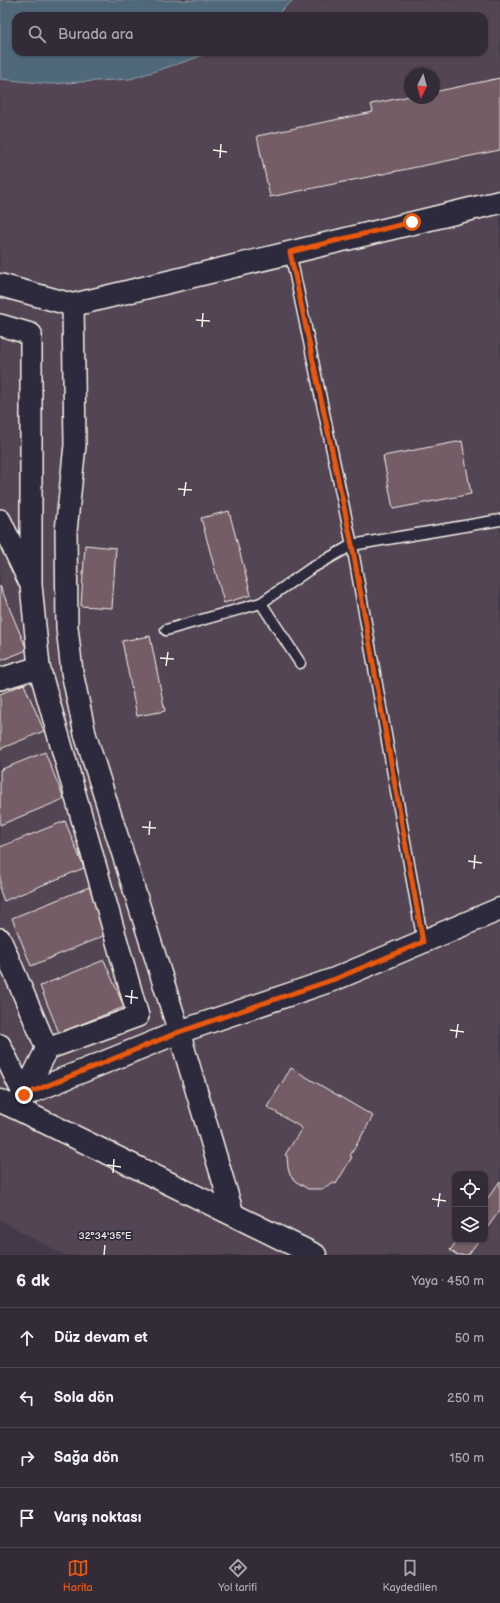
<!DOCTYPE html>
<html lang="tr">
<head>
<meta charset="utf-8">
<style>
	:root { --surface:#332b38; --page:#3e3743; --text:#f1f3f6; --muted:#a9a7ae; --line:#4e4753; --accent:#ea580c }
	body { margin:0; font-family:"Balsamiq Sans",sans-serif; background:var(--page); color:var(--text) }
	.controls { position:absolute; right:12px; bottom:12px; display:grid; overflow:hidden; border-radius:8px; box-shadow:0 1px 3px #0004 }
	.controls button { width:36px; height:36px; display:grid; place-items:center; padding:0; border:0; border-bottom:1px solid var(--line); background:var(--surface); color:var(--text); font:20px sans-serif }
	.compass { position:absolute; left:404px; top:68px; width:36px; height:36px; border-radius:50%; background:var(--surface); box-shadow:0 1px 3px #0004; rotate:186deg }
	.stop { position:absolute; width:12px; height:12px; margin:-9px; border:3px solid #ea580c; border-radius:50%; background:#fff }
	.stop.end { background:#ea580c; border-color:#fff; box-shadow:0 1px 4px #0008 }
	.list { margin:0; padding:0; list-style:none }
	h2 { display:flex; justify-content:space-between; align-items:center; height:52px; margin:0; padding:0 16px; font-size:17px }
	h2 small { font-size:13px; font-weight:400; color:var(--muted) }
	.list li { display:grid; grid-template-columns:26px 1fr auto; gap:12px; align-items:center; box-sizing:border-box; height:60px; padding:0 16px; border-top:1px solid var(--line) }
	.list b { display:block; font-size:15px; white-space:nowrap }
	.list em { font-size:13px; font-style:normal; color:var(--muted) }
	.icon { flex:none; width:22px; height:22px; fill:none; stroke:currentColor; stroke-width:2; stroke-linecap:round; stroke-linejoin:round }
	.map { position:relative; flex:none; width:500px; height:1255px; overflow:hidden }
	.search { position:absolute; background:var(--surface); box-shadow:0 1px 3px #0004; left:12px; right:12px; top:12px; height:44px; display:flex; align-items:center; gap:10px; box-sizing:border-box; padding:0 14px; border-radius:12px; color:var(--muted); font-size:15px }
	.sheet { height:292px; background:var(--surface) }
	nav { display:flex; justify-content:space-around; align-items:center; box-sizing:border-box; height:56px; border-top:1px solid var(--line); background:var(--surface); font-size:11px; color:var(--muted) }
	nav a { display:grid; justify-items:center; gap:2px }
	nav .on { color:var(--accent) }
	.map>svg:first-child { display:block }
	.built { fill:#534453; fill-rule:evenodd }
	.water { fill:#50687a; stroke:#929fa6 }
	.building { fill:#755d67; stroke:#f4f1e8 }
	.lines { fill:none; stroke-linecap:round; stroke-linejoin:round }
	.lane-casing { stroke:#f4f1e8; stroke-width:13 }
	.street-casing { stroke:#f4f1e8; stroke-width:24 }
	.secondary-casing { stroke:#f4f1e8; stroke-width:25 }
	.lane { stroke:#2f2a3d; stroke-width:10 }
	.street { stroke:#2f2a3d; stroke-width:21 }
	.secondary { stroke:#2f2a3d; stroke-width:22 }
	.route { stroke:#ea580c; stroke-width:5 }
	.ticks { fill:none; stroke:#f4f1e8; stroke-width:1.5 }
	.ticks-label { font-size:10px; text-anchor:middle; fill:#f4f1e8; stroke:#2f2a3d; stroke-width:3.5; stroke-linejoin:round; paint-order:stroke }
</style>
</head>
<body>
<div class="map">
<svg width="500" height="1255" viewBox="0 0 500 1255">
	<rect width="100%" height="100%" fill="#44394a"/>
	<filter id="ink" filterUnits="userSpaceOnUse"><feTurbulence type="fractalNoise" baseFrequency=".025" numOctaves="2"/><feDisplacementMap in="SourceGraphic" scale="8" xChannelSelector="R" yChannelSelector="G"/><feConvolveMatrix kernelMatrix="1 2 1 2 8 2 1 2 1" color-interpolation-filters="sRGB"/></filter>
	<g filter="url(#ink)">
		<path class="built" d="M 293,0 L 500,0 L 500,1255 L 64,1255 L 0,1220 L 0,78 L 187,61 L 211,52 L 484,52 L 484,16 L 275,16 ZM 410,74 L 434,74 L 434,98 L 410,98 ZM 455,1174 L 485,1174 L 485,1240 L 455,1240 Z"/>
		<path class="water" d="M 0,0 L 293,0 L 275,16 L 16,16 L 16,52 L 211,52 L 187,61 L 130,79 L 49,84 L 0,79 Z"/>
		<g class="building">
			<path d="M 500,78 L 500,150 L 270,197 L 257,136 L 373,112 L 371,104 L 410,96 L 410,98 L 434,98 L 434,92 Z"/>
			<path d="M 462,441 L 471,494 L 393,509 L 383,456 Z"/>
			<path d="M 229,511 L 251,595 L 224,603 L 201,518 Z"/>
			<path d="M 85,545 L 116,548 L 112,608 L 81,606 Z"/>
			<path d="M 0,586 L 27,650 L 0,661 Z"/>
			<path d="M 150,636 L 165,711 L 137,716 L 122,641 Z"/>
			<path d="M 24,684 L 44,731 L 0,749 L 0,694 Z"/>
			<path d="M 45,752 L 64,799 L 0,825 L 0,770 Z"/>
			<path d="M 65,821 L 84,868 L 4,901 L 0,891 L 0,847 Z"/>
			<path d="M 89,887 L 108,934 L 31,966 L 12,918 Z"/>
			<path d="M 104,960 L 124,1007 L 59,1033 L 40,986 Z"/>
			<path d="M 291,1068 L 373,1116 L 350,1156 L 352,1157 L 336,1184 L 334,1183 L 323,1189 L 308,1189 L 295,1181 L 290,1175 L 288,1168 L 287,1156 L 285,1155 L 302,1128 L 267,1107 Z"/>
			<path d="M 500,1181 L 500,1210 L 485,1231 L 485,1202 Z"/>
			<path d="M 458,1240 L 479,1240 L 468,1255 L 457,1255 L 450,1250 Z"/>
		</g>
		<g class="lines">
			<defs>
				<g id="lane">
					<path d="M 290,252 L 352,545 L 423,942"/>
					<path d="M 261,603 L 300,663"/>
					<path d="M 166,630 L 261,603 L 310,569 L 352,545 L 500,520"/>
				</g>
				<g id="street">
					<path d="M 73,305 L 75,445 L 66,531 L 67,627 L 72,672 L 85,734 L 179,1032 L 233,1214"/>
					<path d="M 0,325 L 31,334 L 31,585 L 39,667 L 138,1016 L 47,1049 L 0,939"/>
					<path d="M 0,520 L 29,581"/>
					<path d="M 0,679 L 39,667"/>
					<path d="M 0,1045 L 24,1095"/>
				</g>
				<g id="secondary">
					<path d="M 0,285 L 73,305 L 500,202"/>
					<path d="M 24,1095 L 47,1049"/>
					<path d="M 0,1101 L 14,1107 L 24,1095 L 179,1032 L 335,979 L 500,909"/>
					<path d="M 14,1107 L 315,1255"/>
				</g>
			</defs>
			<use href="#lane" class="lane-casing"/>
			<use href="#street" class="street-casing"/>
			<use href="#secondary" class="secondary-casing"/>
			<use href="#lane" class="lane"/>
			<use href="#street" class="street"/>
			<use href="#secondary" class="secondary"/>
		</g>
	</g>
	<g class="lines" filter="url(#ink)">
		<path class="route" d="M 24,1095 L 179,1032 L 335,979 L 423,942 L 352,545 L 290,252 L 412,222"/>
	</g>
	<path class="ticks" d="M 213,150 L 227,152M 220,158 L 221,144M 196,320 L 210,321M 202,327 L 203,313M 178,489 L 192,490M 184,496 L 186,482M 160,658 L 174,659M 166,666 L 168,652M 142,827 L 156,828M 149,835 L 150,821M 468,861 L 482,863M 474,869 L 475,855M 125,996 L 138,998M 131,1004 L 132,990M 450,1030 L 464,1032M 456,1038 L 458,1024M 107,1165 L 121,1167M 113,1173 L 114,1159M 432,1199 L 446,1201M 438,1207 L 440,1193M 104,1255 L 105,1245"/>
	<g class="ticks-label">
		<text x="105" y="1239">32°34'35"E</text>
	</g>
</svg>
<div class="controls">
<button><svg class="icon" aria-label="locate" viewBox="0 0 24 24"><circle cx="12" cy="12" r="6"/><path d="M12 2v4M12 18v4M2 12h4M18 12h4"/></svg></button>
<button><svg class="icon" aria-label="layers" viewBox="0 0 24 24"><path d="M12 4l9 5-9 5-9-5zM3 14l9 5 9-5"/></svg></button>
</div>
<svg class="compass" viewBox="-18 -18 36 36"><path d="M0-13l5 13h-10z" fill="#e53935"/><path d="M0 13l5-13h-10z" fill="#a9a7ae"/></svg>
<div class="stop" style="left:412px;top:222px"></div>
<div class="stop end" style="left:24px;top:1095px"></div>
<div class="search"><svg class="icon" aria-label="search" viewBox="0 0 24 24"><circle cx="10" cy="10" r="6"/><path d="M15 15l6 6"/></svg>Burada ara</div>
</div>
<section class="sheet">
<h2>6 dk<small>Yaya · 450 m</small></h2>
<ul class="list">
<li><svg class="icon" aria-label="ahead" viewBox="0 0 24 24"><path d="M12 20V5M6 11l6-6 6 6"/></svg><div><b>Düz devam et</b></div><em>50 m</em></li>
<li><svg class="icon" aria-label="left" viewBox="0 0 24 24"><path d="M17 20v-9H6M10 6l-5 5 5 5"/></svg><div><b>Sola dön</b></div><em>250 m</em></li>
<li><svg class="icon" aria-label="right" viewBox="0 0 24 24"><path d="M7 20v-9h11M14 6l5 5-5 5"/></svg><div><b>Sağa dön</b></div><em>150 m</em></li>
<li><svg class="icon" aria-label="arrive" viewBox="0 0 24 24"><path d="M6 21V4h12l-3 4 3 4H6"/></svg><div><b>Varış noktası</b></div></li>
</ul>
</section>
<nav>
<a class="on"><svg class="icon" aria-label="map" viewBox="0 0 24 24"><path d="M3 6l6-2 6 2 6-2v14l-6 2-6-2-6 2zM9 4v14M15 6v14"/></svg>Harita</a>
<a><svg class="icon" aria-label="directions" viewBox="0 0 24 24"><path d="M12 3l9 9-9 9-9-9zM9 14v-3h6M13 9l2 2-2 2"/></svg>Yol tarifi</a>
<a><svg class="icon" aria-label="saved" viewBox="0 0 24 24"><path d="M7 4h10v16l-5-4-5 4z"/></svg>Kaydedilen</a>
</nav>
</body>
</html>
